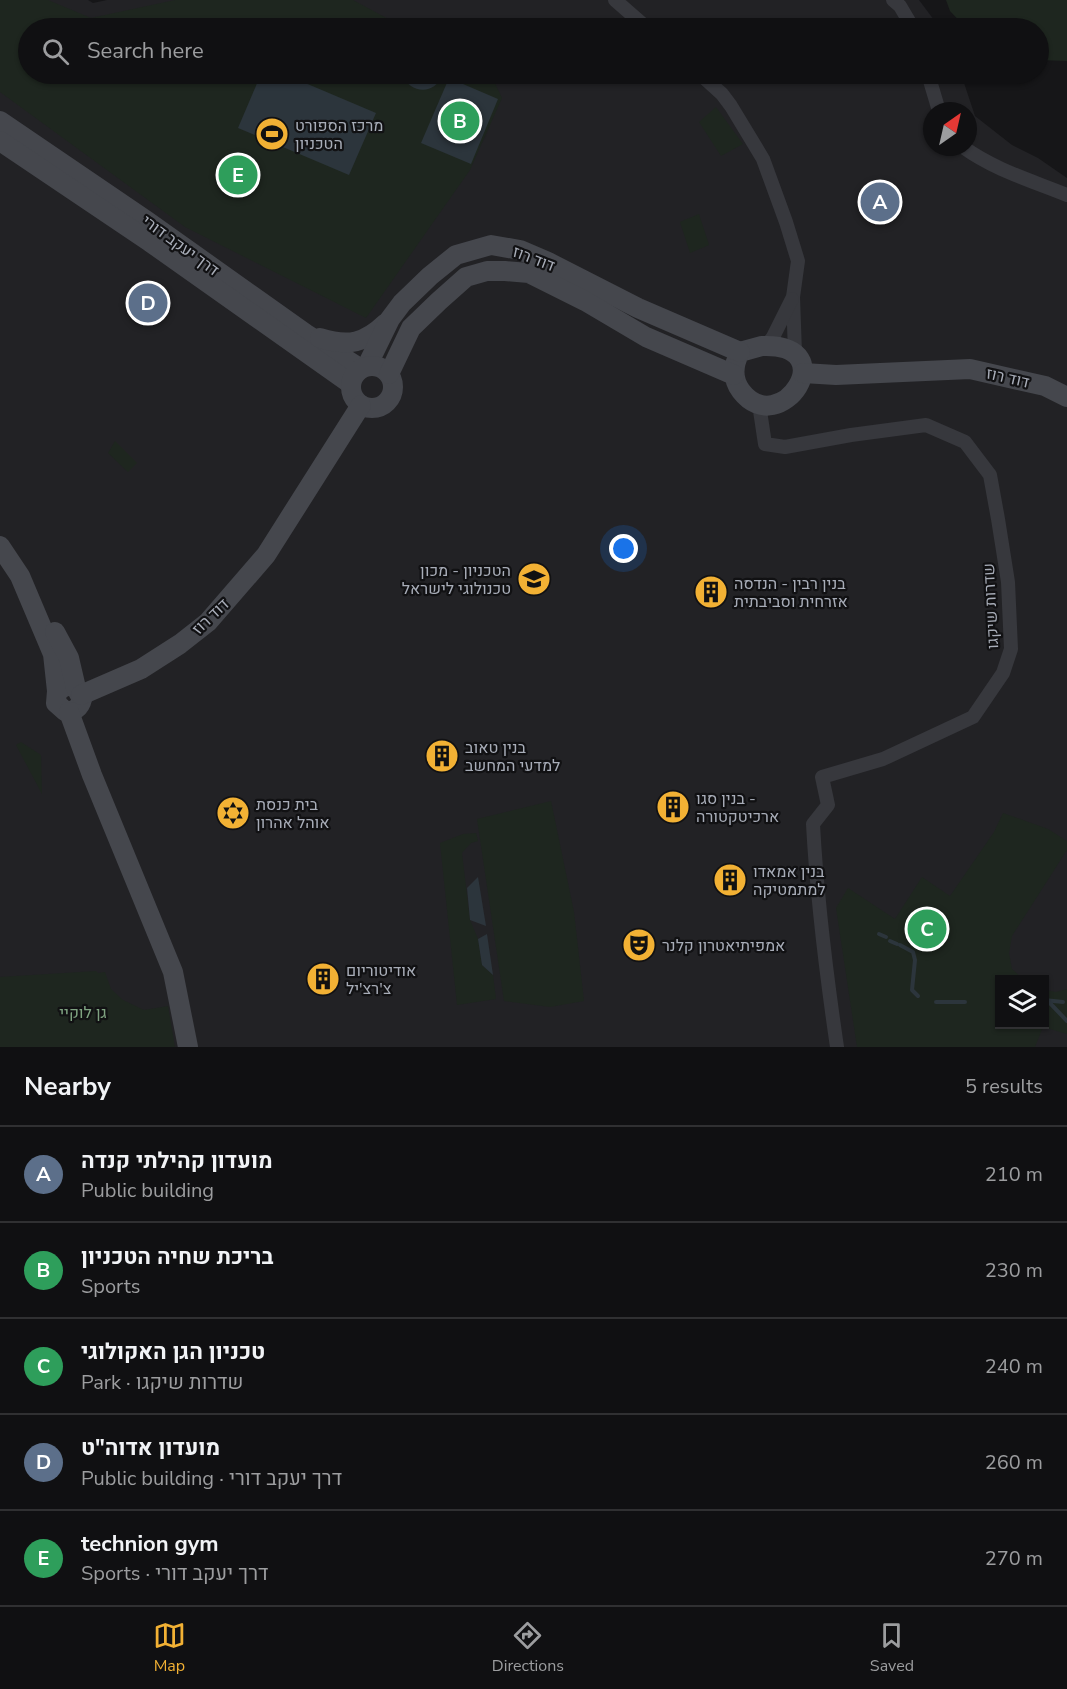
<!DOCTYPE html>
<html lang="en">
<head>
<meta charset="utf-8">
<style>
	:root { --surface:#101012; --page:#1e1e20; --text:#f1f3f6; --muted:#9c9d9f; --line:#303032; --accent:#f2b134 }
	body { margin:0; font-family:"Nunito Sans",Heebo,sans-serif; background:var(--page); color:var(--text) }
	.controls { position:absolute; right:18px; bottom:18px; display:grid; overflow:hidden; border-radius:0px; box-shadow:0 2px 4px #0004 }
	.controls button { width:54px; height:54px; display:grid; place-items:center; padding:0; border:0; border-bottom:2px solid var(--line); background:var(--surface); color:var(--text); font:30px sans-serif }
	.compass { position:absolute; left:923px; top:102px; width:54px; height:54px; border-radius:50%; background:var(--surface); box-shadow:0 2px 4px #0004; rotate:34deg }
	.you { position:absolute; left:624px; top:549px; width:21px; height:21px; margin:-15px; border:4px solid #fff; border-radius:50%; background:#1a73e8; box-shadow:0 0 0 9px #1a73e833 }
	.badge { display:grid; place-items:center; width:39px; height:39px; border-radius:50%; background:var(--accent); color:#fff; font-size:20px; font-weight:700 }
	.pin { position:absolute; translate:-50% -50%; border:3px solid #fff; box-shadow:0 2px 6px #0006 }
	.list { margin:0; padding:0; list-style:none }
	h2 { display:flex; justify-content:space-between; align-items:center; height:78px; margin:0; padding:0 24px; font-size:26px }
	h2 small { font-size:20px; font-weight:400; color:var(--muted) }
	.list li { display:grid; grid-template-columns:39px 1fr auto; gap:18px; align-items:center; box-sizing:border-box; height:96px; padding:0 24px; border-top:2px solid var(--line) }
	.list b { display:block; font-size:22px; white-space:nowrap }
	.list p { margin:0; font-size:20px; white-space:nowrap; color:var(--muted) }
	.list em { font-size:20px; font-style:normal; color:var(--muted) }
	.icon { flex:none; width:33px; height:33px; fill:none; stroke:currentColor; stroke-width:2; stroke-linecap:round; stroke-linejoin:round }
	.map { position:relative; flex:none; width:1067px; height:1047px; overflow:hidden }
	.search { position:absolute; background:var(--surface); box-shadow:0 2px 4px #0004; left:18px; right:18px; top:18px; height:66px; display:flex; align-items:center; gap:15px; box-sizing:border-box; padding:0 21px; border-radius:33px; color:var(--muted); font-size:22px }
	.sheet { height:558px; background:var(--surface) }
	nav { display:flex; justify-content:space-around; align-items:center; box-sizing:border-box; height:84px; border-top:2px solid var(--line); background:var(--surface); font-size:16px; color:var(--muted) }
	nav a { display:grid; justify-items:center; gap:3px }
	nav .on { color:var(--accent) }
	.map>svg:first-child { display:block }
	.built { fill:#222225; fill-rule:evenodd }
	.green { fill:#1e261f }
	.water { fill:#2c353c }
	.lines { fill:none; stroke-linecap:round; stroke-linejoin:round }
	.stream { stroke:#2c353c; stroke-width:4 }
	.street { stroke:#37383d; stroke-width:14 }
	.secondary { stroke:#45474d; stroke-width:20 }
	.labels { text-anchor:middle; stroke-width:4.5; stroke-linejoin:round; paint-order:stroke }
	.poi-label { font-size:16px; fill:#a8adb8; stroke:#111113; text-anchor:start }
	.street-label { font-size:16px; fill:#a8adb8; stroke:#111113 }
	.park-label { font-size:16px; fill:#7fa381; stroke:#111113 }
</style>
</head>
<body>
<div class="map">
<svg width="1067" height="1047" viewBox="0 0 1067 1047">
	<rect width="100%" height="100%" fill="#161618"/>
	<path class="built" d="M 0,0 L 88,0 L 93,3 L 107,0 L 919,0 L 940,28 L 28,28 L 28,74 L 961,74 L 975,116 L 1012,145 L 1038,158 L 1067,178 L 1067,1047 L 0,1047 ZM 932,111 L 968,111 L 968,147 L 932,147 ZM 1000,980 L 1044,980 L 1044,1024 L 1000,1024 Z"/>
	<g class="green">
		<path d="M 0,0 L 48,0 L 91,18 L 175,0 L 353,0 L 405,28 L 28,28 L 28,74 L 487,74 L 492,77 L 502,98 L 470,170 L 366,318 L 185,227 L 0,92 Z"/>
		<path d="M 946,0 L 1067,0 L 1067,61 L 1039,60 L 1038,28 L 966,28 L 950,11 Z"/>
		<path d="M 716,107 L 743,144 L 721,156 L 699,122 Z"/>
		<path d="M 699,214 L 709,245 L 690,253 L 680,222 Z"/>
		<path d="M 115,441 L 137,463 L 128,472 L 108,453 Z"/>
		<path d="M 21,742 L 41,755 L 42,794 L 16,745 Z"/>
		<path d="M 551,801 L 574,912 L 584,1001 L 550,1007 L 504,1001 L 477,819 Z"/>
		<path d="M 1003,813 L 1048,829 L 1067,841 L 1067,850 L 1012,936 L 1009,953 L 1012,969 L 1023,979 L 1000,980 L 1000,1024 L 1044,1024 L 1045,990 L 1056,992 L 1067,989 L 1067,1034 L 1043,1027 L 1035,1047 L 857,1047 L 836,908 L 848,888 L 895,919 L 922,877 L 950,896 L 994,832 Z"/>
		<path d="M 476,833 L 478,841 L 471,843 L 462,853 L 470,920 L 478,939 L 482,965 L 493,975 L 496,999 L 457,1005 L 440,843 L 463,834 Z"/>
		<path d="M 96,971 L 98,973 L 105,972 L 111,989 L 123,1000 L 144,1010 L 168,1006 L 175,1047 L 0,1047 L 0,977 Z"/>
	</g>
	<g class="water">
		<path d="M 261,74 L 284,74 L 376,113 L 349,175 L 238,128 Z"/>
		<path d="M 402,74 L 442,74 C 436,96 409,94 402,74 Z"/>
		<path d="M 449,78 L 498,99 L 471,164 L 421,143 Z"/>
		<path d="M 478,877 L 486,926 L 470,920 L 467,888 Z"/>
		<path d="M 487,934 L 493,975 L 482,965 L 478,939 Z"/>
	</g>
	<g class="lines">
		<g class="stream">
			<path d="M 879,934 L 886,937"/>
			<path d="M 890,941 L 897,944"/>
			<path d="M 900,945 L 913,952 L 915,960 L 912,990 L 918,996"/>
			<path d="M 1044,1000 L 1063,1002"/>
			<path d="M 1047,1000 L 1067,1021"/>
			<path d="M 936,1002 L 965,1002"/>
		</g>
		<g class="street">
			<path d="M 615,0 L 647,28"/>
			<path d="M 893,0 L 900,6 L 913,28"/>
			<path d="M 700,74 L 722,94 L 731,106 L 763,159 L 786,222 L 798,261 L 793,297 L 795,353"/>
			<path d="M 928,74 L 939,111"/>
			<path d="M 963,147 C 995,170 1030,180 1067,195"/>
			<path d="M 766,346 L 773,337 L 792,299"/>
			<path d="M 759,404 L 765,444 L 785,447 L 851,435 L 926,425 L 965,442 L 990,475 L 998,519 L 1008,582 L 1011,649 L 1003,673 L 973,717 L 883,759 L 822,777 L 828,805 L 813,824 C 817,899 826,972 837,1047"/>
		</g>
		<g class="secondary">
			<path d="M 0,121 L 147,221 L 306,334 L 361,369"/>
			<path d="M 0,141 L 150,242 L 351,384"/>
			<path d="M 320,338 C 349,347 365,343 386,323"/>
			<path d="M 762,346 C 846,343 780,442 741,391 C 732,379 733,365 740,352 Z"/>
			<path d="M 367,366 L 390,319 L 402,303 L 430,276 L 456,255 L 491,245 L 520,250 L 548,262 L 638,308 L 740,352"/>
			<circle cx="372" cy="387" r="21"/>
			<path d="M 803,373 L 836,375 L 970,369 L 1045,386 L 1067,397"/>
			<path d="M 389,374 L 411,328 L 439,301 L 466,277 L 487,271 L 505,271 L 529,273 L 585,301 L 646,337 L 734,375"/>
			<path d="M 0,546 L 20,576 L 53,654 L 57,691 L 56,703 L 65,711 C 74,712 80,708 82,699 L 76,688 L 68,685 L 57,691"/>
			<path d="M 55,632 L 69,658 L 76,688"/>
			<path d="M 81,695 L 141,669 L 180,644 L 208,622 L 266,555 L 361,405"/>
			<path d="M 69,712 L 92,775 L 173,972 L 188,1047"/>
		</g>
	</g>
	<defs>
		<symbol id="stadium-disc" viewBox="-11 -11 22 22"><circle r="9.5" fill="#f2b134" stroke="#111113"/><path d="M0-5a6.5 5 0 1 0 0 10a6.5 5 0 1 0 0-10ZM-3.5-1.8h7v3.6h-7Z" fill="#111"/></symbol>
		<symbol id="university-disc" viewBox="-11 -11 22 22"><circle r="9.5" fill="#f2b134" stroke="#111113"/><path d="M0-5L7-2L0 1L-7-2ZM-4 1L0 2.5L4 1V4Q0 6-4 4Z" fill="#111"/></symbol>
		<symbol id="building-disc" viewBox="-11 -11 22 22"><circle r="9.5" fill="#f2b134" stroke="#111113"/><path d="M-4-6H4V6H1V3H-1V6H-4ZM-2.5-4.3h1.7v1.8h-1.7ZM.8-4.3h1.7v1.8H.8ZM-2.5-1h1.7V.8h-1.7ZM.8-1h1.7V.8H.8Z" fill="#111"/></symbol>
		<symbol id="synagogue-disc" viewBox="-11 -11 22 22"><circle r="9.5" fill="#f2b134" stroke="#111113"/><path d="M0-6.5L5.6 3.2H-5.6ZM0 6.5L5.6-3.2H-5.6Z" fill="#111"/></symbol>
		<symbol id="theatre-disc" viewBox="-11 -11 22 22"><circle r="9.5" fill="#f2b134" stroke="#111113"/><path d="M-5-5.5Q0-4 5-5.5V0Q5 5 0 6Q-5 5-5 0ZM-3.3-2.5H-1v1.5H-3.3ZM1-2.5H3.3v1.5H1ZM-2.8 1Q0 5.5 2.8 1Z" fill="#111"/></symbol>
	</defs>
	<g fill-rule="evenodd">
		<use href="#stadium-disc" x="253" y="115" width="38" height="38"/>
		<use href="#university-disc" x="515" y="560" width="38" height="38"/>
		<use href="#building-disc" x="692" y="573" width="38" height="38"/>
		<use href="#building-disc" x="423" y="737" width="38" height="38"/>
		<use href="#building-disc" x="654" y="788" width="38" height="38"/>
		<use href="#synagogue-disc" x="214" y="794" width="38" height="38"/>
		<use href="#building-disc" x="711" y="861" width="38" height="38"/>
		<use href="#theatre-disc" x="620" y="926" width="38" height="38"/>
		<use href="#building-disc" x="304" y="960" width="38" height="38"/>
	</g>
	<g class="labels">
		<g class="poi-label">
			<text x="295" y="131">מרכז הספורט<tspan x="295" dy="18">הטכניון</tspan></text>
			<text x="511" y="576" text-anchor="end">הטכניון - מכון<tspan x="511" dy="18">טכנולוגי לישראל</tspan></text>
			<text x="734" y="589">בנין רבין - הנדסה<tspan x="734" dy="18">אזרחית וסביבתית</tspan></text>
			<text x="465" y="753">בנין טאוב<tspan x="465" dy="18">למדעי המחשב</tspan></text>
			<text x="696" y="804">בנין סגו -<tspan x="696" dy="18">ארכיטקטורה</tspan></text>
			<text x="256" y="810">בית כנסת<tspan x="256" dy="18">אוהל אהרון</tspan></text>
			<text x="753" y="877">בנין אמאדו<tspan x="753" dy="18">למתמטיקה</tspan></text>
			<text x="662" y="951">אמפיתיאטרון קלנר</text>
			<text x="346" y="976">אודיטוריום<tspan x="346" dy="18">צ'רצ'יל</tspan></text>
		</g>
		<g class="street-label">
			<text transform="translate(181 245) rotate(36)" y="6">דרך יעקב דורי</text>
			<text transform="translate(534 258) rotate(21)" y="6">דוד רוז</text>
			<text transform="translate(1008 377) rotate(13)" y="6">דוד רוז</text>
			<text transform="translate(990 606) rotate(-93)" y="6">שדרות שיקגו</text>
			<text transform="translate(210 616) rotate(-44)" y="6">דוד רוז</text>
		</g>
		<g class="park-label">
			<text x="83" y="1018">גן לוקיי</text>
		</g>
	</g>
</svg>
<div class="controls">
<button><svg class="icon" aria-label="layers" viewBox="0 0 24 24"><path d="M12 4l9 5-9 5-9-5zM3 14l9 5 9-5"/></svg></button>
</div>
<svg class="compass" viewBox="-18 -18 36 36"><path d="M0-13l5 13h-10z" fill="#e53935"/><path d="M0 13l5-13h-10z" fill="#9c9d9f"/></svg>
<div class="you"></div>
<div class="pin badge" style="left:880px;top:202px;background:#5c6f8a">A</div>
<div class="pin badge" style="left:460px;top:121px;background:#2e9e5b">B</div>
<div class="pin badge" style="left:927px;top:929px;background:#2e9e5b">C</div>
<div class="pin badge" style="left:148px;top:303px;background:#5c6f8a">D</div>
<div class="pin badge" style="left:238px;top:175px;background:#2e9e5b">E</div>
<div class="search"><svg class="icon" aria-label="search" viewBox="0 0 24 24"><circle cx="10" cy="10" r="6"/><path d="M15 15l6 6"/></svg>Search here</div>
</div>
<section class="sheet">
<h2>Nearby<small>5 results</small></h2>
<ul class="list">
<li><span class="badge" style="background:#5c6f8a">A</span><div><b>מועדון קהילתי קנדה</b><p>Public building</p></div><em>210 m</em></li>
<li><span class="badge" style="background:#2e9e5b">B</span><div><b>בריכת שחיה הטכניון</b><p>Sports</p></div><em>230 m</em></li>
<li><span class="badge" style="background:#2e9e5b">C</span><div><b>טכניון הגן האקולוגי</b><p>Park · שדרות שיקגו</p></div><em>240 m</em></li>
<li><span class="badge" style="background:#5c6f8a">D</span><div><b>מועדון אדוה&quot;ט</b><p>Public building · דרך יעקב דורי</p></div><em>260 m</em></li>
<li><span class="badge" style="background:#2e9e5b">E</span><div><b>technion gym</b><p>Sports · דרך יעקב דורי</p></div><em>270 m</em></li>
</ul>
</section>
<nav>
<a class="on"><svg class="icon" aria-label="map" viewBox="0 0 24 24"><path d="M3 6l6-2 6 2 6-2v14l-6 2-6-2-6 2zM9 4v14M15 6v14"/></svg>Map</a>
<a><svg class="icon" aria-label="directions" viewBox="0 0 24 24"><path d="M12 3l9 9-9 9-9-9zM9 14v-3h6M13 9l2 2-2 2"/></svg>Directions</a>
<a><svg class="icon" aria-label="saved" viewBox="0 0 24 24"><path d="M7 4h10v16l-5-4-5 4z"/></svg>Saved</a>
</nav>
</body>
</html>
